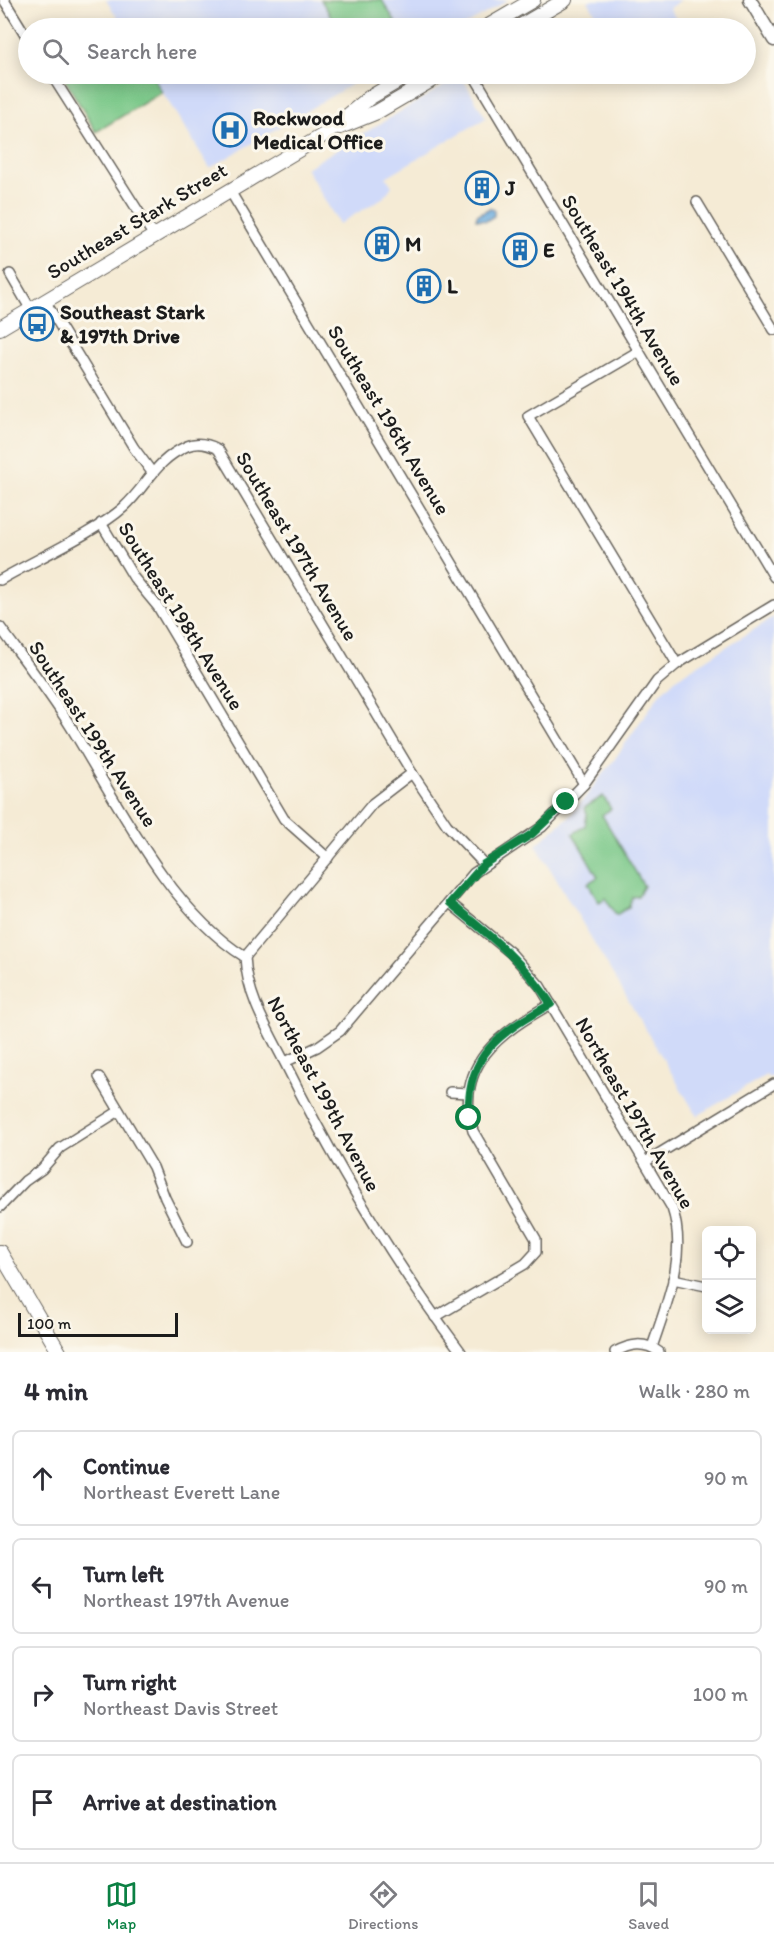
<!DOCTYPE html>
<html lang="en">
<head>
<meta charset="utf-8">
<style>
	:root { --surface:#fff; --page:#f7f7f7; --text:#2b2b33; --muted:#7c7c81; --line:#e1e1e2; --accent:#0b8043 }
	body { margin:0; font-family:Itim,sans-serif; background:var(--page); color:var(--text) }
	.controls { position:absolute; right:18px; bottom:18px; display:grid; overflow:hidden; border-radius:9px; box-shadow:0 3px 15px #0003 }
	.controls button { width:54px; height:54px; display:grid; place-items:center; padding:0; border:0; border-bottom:2px solid var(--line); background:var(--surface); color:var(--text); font:30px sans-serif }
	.scale { position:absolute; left:18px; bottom:15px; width:160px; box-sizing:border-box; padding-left:6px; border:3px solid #1c1c1c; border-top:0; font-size:16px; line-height:21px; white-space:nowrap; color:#1c1c1c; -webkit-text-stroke:4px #fbf7ec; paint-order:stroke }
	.stop { position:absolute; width:18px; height:18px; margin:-14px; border:4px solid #0b8043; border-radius:50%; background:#fff }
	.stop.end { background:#0b8043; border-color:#fff; box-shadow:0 2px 6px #0008 }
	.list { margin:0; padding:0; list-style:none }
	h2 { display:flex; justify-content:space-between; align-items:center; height:78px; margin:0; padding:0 24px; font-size:26px }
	h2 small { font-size:20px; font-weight:400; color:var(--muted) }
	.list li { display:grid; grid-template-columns:39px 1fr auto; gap:18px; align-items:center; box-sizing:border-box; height:96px; margin:0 12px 12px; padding:0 12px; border:2px solid var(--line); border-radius:9px }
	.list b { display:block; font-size:22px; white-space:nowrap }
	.list p { margin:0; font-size:20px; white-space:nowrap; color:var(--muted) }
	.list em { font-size:20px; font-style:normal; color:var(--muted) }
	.icon { flex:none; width:33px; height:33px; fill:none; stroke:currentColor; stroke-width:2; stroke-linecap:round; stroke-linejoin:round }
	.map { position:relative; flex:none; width:774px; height:1352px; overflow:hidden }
	.search { position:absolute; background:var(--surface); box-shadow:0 3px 15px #0003; left:18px; right:18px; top:18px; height:66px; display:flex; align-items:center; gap:15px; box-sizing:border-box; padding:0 21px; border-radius:33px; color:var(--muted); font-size:22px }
	.sheet { height:510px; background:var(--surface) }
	nav { display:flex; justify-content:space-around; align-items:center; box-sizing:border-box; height:84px; border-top:2px solid var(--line); background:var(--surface); font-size:16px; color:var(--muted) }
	nav a { display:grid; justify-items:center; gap:3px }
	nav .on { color:var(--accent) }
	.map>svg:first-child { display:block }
	.built { fill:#d0daf9 }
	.green { fill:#78c787; stroke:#4a7252; stroke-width:1.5 }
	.water { fill:#6aaadd; stroke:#43637c; stroke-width:1.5 }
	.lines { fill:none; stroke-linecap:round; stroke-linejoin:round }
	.minor-casing { stroke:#68645d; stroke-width:12 }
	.tertiary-casing { stroke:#68645d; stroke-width:15 }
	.secondary-casing { stroke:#68645d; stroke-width:16 }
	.minor { stroke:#fff; stroke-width:9 }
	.tertiary { stroke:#fff; stroke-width:12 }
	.secondary { stroke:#fff; stroke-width:14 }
	.route { stroke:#0b8043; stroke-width:8 }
	.labels { text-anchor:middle; stroke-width:6; stroke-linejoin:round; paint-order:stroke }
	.poi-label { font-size:21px; font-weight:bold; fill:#1c1c1c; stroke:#fbf7ec; text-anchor:start }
	.street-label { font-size:21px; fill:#1c1c1c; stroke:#fbf7ec }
</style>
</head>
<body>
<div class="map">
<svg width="774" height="1352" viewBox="0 0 774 1352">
	<rect width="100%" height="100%" fill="#fbf7ec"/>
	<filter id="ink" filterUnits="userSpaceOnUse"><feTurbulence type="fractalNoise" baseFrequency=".0167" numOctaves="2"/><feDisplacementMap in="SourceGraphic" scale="12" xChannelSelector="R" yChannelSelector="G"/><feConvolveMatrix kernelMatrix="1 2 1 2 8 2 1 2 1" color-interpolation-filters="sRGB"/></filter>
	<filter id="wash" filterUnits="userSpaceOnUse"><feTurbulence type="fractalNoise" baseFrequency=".008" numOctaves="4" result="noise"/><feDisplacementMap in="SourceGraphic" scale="24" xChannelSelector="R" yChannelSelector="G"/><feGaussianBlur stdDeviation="1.35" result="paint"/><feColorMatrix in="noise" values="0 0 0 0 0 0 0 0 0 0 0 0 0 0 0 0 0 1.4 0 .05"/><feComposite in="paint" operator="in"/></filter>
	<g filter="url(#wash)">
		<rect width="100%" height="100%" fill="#f5ebd5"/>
		<g class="built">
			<path d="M 106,0 L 321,0 L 338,28 L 124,28 Z"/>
			<path d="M 382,0 L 508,0 L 461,28 L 399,28 Z"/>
			<path d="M 590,0 L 681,0 L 669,8 L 682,28 L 604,28 L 588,1 Z"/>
			<path d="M 151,74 L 366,74 L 367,75 L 210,168 Z"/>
			<path d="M 455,79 L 464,81 L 486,118 L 386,177 L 392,186 L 384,197 L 339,224 L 306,168 Z"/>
			<path d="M 774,617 L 774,1075 L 769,1078 L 766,1075 L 697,1116 L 536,845 L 572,814 L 614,760 L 658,696 L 675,679 Z"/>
		</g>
		<g class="green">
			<path d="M 321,0 L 382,0 L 399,28 L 338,28 Z"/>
			<path d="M 65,74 L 151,74 L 162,92 L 96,132 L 62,75 Z"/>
			<path d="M 603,796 L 611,809 L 602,815 L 644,886 L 638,896 L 632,897 L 629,907 L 616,915 L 606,898 L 599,902 L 588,883 L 598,877 L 573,834 L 585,826 L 587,813 L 584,808 Z"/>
		</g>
		<path class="water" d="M 490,208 L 494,210 L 494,216 L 486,221 L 476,219 L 477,215 Z"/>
	</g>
	<g filter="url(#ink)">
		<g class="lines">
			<defs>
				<g id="minor">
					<path d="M 4,0 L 28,39"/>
					<path d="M 51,74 L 154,236"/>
					<path d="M 473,74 L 774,577"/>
					<path d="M 230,191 L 584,784"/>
					<path d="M 697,202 L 774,330"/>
					<path d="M 10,274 L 31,310"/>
					<path d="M 45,301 L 134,448 L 151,471"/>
					<path d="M 639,351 L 528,416 L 677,664"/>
					<path d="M 101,523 L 134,578 L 158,607 L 284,819 L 328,858"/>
					<path d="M 0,580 C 36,559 95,533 124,507 C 148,485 154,461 187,446 C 198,441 208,444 218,449 L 412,773 L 447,825 L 484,864"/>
					<path d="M 0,627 C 24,660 49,692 71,727 C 117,802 170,911 245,957"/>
					<path d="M 450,903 L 511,953 L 540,986 L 672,1208 C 688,1254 667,1303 652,1347"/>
					<path d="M 245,957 C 247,996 267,1028 285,1063 C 335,1164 393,1261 461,1352"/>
					<path d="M 245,957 L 373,803 L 412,773"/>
					<path d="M 285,1062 L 317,1047 L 340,1031 L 474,873 L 542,827 L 584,784 L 657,681 L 677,664 L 774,605"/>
					<path d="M 99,1077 L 153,1167 L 165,1198 L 187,1242"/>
					<path d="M 450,1092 L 468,1093"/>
					<path d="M 645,1162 L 774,1084"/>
					<path d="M 0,1207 L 25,1181 L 42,1169 L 60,1148 L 119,1111"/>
					<path d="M 673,1279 L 706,1286"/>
					<path d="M 435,1317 L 525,1264 L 536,1252 L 536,1239 L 473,1131 C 453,1065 501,1032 551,1004"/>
					<path d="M 615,1352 C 630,1344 644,1341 659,1352"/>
				</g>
				<path id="tertiary" d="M 750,0 L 774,40"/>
				<g id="secondary">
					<path d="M 485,28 L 533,0"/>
					<path d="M 517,28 L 565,0"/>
					<path d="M 340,127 L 377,112 L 442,74"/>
					<path d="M 0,328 L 327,133 L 369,98 L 410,74"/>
					<path d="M 0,1252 L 59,1352"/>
				</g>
			</defs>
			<use href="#minor" class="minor-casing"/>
			<use href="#tertiary" class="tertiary-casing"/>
			<use href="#secondary" class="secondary-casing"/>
			<use href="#minor" class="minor"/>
			<use href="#tertiary" class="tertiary"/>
			<use href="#secondary" class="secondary"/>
		</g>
	</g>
	<g class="lines" filter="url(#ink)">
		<path class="route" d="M 469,1118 C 465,1054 501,1032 551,1004 C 524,962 488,934 450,903 L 484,864 L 532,834 L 566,802"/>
	</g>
	<defs>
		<symbol id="hospital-ring" viewBox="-11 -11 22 22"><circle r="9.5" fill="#fbf7ec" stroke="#1f6fb2" stroke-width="1.5"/><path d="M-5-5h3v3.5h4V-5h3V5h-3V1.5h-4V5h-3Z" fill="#1f6fb2"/></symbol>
		<symbol id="building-ring" viewBox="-11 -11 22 22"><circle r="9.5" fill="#fbf7ec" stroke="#1f6fb2" stroke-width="1.5"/><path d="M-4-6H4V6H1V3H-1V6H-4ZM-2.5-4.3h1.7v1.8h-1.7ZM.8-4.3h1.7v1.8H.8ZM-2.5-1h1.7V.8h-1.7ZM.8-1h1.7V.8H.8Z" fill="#1f6fb2"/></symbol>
		<symbol id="bus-ring" viewBox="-11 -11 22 22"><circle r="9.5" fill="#fbf7ec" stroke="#1f6fb2" stroke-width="1.5"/><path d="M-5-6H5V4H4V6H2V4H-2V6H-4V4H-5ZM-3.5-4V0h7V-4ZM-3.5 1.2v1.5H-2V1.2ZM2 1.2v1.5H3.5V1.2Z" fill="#1f6fb2"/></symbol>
	</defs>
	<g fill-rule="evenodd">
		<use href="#hospital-ring" x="211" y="111" width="38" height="38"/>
		<use href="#building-ring" x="463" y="169" width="38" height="38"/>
		<use href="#building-ring" x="363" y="225" width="38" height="38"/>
		<use href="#building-ring" x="501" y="231" width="38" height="38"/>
		<use href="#building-ring" x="405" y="267" width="38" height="38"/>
		<use href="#bus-ring" x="18" y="305" width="38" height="38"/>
	</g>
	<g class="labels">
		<g class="poi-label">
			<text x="253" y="125">Rockwood<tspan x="253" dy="24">Medical Office</tspan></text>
			<text x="505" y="195">J</text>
			<text x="405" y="251">M</text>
			<text x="543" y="257">E</text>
			<text x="447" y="293">L</text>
			<text x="60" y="319">Southeast Stark<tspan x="60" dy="24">&amp; 197th Drive</tspan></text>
		</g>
		<g class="street-label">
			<text transform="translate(137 221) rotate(-31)" y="7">Southeast Stark Street</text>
			<text transform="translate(623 290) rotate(59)" y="7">Southeast 194th Avenue</text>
			<text transform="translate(389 420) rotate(59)" y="7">Southeast 196th Avenue</text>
			<text transform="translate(297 546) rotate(59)" y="7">Southeast 197th Avenue</text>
			<text transform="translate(181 616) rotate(58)" y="7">Southeast 198th Avenue</text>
			<text transform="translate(93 734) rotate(57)" y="7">Southeast 199th Avenue</text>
			<text transform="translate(324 1094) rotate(62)" y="7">Northeast 199th Avenue</text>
			<text transform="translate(635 1113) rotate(60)" y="7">Northeast 197th Avenue</text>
		</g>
	</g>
</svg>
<div class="controls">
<button><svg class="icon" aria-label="locate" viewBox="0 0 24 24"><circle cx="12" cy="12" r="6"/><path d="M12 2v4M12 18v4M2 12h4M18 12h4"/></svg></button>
<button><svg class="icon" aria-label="layers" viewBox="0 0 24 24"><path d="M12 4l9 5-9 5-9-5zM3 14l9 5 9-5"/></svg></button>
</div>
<div class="scale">100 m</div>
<div class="stop" style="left:469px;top:1118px"></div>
<div class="stop end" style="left:566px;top:802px"></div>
<div class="search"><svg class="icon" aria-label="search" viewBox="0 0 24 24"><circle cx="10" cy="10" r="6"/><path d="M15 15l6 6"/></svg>Search here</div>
</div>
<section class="sheet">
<h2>4 min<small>Walk · 280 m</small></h2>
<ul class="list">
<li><svg class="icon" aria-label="ahead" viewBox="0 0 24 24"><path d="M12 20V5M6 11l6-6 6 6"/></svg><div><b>Continue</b><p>Northeast Everett Lane</p></div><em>90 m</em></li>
<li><svg class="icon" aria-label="left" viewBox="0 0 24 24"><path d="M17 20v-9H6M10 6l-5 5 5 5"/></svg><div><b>Turn left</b><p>Northeast 197th Avenue</p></div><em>90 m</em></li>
<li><svg class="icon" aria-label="right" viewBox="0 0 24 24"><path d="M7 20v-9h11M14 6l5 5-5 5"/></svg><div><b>Turn right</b><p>Northeast Davis Street</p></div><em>100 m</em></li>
<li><svg class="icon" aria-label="arrive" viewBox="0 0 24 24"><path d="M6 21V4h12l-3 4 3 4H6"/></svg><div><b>Arrive at destination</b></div></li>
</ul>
</section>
<nav>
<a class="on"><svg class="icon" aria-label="map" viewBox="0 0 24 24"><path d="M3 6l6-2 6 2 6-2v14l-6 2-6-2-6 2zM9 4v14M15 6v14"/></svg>Map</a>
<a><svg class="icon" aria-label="directions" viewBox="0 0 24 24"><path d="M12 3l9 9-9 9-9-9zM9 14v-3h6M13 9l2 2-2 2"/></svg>Directions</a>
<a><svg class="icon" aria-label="saved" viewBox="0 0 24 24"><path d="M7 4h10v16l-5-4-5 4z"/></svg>Saved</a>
</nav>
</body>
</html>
